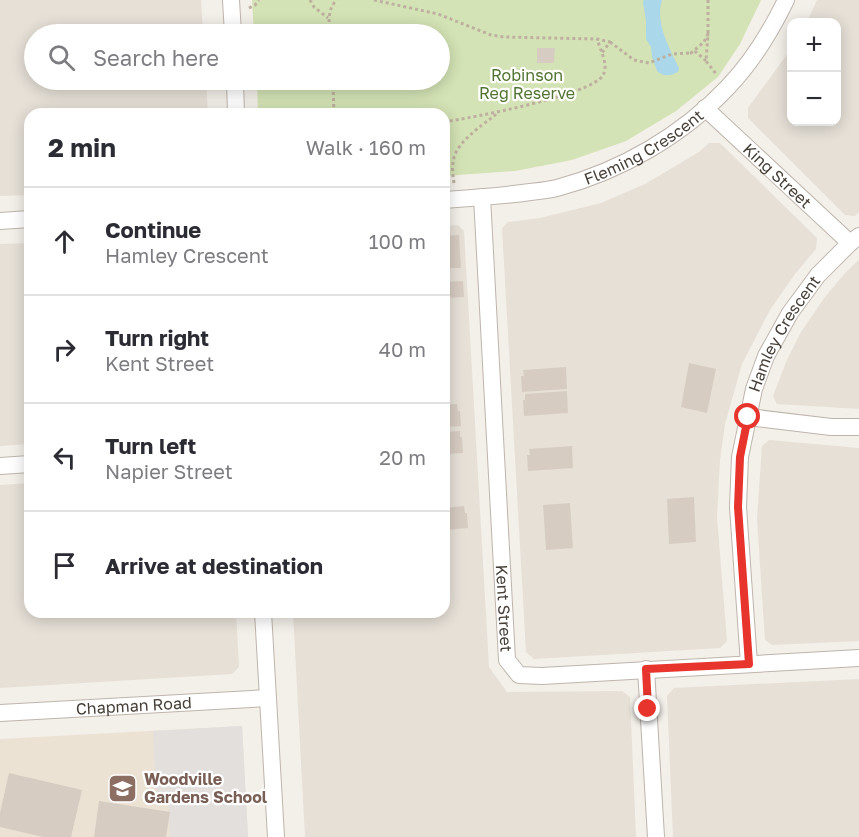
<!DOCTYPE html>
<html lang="en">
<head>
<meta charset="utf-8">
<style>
	:root { --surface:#fff; --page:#f2f2f3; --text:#2b2b33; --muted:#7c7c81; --line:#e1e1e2 }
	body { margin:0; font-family:"Golos Text",sans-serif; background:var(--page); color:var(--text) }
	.controls { position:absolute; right:18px; top:18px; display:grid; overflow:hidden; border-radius:12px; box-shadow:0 3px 15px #0003 }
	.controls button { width:54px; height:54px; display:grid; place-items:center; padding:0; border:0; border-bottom:2px solid var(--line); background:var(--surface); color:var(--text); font:30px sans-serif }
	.stop { position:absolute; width:18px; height:18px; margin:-14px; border:4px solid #e7342c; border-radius:50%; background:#fff }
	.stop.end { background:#e7342c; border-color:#fff; box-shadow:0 2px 6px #0008 }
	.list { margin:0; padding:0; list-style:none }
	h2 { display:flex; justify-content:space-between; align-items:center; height:78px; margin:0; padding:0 24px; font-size:26px }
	h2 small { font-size:20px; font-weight:400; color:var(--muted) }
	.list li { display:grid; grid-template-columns:39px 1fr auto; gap:18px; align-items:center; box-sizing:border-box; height:108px; padding:0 24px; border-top:2px solid var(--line) }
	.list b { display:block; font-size:22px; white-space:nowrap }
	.list p { margin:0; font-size:20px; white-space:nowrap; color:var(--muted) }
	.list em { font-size:20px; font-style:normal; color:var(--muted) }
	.icon { flex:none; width:33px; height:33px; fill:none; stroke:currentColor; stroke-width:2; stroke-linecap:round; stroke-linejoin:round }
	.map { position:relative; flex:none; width:859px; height:837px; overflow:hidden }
	.search { position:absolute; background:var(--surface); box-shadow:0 3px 15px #0003; left:24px; top:24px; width:426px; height:66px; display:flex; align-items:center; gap:15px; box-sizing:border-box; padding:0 21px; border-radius:33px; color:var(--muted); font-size:22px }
	.panel { position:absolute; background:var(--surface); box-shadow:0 3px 15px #0003; left:24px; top:108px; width:426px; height:510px; border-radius:18px }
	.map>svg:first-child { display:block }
	.residential { fill:#e6e0d7 }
	.education { fill:#ebe2d4 }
	.green { fill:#d4e3b5 }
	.parking { fill:#e2dfdd }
	.water { fill:#abd7ea }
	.building { fill:#d7ccc2 }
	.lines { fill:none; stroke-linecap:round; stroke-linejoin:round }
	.street-casing { stroke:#beb5ac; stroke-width:18 }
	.path { stroke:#beb09f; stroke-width:3; stroke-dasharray:3 3; stroke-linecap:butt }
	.street { stroke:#fff; stroke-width:16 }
	.route { stroke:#e7342c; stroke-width:8 }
	.labels { text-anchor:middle; stroke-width:4.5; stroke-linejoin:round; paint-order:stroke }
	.park-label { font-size:16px; fill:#507330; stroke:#fff }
	.street-label { font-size:16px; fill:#463f38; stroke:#fff }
	.education-label { font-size:16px; font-weight:bold; fill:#785e54; stroke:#fff; text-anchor:start }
</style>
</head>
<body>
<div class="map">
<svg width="859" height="837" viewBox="0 0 859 837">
	<rect width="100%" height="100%" fill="#f3efe9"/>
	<g class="residential">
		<path d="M 0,0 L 201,0 L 203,34 L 34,34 L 34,80 L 206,80 L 208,114 L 30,114 L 30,195 L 0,196 Z"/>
		<path d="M 817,0 L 859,0 L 859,212 L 855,216 L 845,215 L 748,118 L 748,108 L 791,49 L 792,122 L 836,122 L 836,22 L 807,22 Z"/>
		<path d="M 709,143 L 720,143 L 817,238 L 816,249 L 795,274 L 770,310 L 742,364 L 725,424 L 720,460 L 717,517 L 727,641 L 720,648 L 534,659 L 526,652 L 502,228 L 508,222 L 540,218 L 601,203 L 645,184 L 699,152 Z"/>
		<path d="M 458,225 L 464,231 L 489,667 L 507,692 L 622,691 L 630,697 L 636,837 L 305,837 L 293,612 L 444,612 L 444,226 Z"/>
		<path d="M 30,243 L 30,444 L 0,446 L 0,244 Z"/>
		<path d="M 859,260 L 859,409 L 777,404 L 773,396 L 787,360 L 801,332 L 825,297 L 846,272 Z"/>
		<path d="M 769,440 L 859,448 L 859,641 L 772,645 L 765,640 L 757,519 L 762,446 Z"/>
		<path d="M 30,483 L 30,612 L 236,612 L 239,667 L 232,674 L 0,688 L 0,485 Z"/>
		<path d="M 859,679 L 859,837 L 673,837 L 667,696 L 674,688 Z"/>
	</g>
	<path class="education" d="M 242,726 L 248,837 L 0,837 L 0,739 Z"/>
	<path class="green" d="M 252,0 L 761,0 L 740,44 L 718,77 L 676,111 L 626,141 L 572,160 L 515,171 L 444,176 L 444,114 L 258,114 L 257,80 L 440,80 L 440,34 L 254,34 Z"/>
	<path class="parking" d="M 242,726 L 248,837 L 170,837 L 168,793 L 156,794 L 153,731 Z"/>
	<path class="water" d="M 644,0 L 662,0 C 655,23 669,47 679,68 L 678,72 C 670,76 664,77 657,71 L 652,57 L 651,47 L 646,39 L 646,21 L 643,2 Z"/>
	<g class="building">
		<path d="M 537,48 L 555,48 L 554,63 L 537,63 Z"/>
		<path d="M 459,235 L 461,268 L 444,268 L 444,236 Z"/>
		<path d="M 463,281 L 464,297 L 444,298 L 444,282 Z"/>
		<path d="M 689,363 L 716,369 L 707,413 L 681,407 Z"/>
		<path d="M 566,367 L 567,389 L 522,392 L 521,376 L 524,376 L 523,370 Z"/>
		<path d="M 567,391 L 568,413 L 524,416 L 523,400 L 525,400 L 525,394 Z"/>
		<path d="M 457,404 L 458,411 L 460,411 L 461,426 L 444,427 L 444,405 Z"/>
		<path d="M 460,431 L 460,437 L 462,437 L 463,453 L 444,454 L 444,432 Z"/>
		<path d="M 572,446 L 573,468 L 528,471 L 527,455 L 530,455 L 529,449 Z"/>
		<path d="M 694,497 L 696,542 L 669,544 L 667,499 Z"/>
		<path d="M 570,503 L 573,548 L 546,550 L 543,505 Z"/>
		<path d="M 464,506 L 465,513 L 467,513 L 468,528 L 444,530 L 444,508 Z"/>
		<path d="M 9,773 L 82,790 L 71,837 L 43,837 L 0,827 L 0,813 Z"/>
		<path d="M 110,786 L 128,789 L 126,801 L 108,798 Z"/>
		<path d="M 99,801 L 170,812 L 166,837 L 94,837 Z"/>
	</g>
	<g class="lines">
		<defs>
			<g id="street">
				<path d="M 231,0 L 233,34"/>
				<path d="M 235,80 L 236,114"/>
				<path id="s1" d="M 705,108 L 850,243"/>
				<path id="s2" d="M 482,197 L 507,660 L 519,675 L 542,676 L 859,658"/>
				<path id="s3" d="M 444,200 C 473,198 502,196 530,192 C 539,191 549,190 557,188 C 621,171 683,135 728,87 C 752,62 771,31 786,0"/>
				<path d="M 0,221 L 30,219"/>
				<path d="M 748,417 L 831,427 L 859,427"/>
				<path d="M 0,466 L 30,464"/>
				<path d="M 263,612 L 276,837"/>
				<path id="s4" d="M 749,664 L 738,507 L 740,457 L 754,389 L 766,356 L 790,313 L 818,275 L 850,243 L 859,236"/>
				<path d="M 646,669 L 656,837"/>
				<path id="s5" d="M 0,713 L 268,698"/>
			</g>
		</defs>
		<use href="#street" class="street-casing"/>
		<g class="path">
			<path d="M 310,0 L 314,7 L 328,18"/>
			<path d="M 374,0 L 438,14 L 491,35 L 504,37 L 597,39 L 610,42 L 602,53"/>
			<path d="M 708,0 L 708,34"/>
			<path d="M 249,8 L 255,5 L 259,0"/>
			<path d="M 330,34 C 329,22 327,9 337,0"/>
			<path d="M 610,42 L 634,60 L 649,63 L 672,54 L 691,53"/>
			<path d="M 706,61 L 696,52 L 691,53 L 704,42 L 708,34 L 706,61 L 717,75"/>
			<path d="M 333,80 L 334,114"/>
			<path d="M 444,122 C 470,118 593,95 603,75 C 609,65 600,49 597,39"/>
			<path d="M 454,183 C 453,176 452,169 453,163 C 454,147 471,134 482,125 C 488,120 493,118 498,112"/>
		</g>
		<use href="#street" class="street"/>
	</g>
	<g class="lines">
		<path class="route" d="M 648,709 L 646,669 L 749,664 L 738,507 L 740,457 L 748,417"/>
	</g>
	<defs>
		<symbol id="school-square" viewBox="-11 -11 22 22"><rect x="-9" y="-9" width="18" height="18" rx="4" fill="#8d6e63" stroke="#fff"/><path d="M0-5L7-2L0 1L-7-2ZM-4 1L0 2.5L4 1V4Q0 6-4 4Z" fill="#fff"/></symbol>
	</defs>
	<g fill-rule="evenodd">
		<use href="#school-square" x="106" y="772" width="33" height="33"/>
	</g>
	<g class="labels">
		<g class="park-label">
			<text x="527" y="81">Robinson<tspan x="527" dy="18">Reg Reserve</tspan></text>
		</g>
		<g class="street-label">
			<text dy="6" stroke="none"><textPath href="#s3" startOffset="210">Fleming Crescent</textPath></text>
			<text dy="6" stroke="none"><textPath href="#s1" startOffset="99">King Street</textPath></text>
			<text dy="6" stroke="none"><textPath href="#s4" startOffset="340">Hamley Crescent</textPath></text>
			<text dy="6" stroke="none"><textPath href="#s2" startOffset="412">Kent Street</textPath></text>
			<text dy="6" stroke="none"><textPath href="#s5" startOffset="134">Chapman Road</textPath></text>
		</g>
		<g class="education-label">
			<text x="144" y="785">Woodville<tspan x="144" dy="18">Gardens School</tspan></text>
		</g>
	</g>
</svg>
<div class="controls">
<button>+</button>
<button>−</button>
</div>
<div class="stop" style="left:748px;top:417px"></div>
<div class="stop end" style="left:648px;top:709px"></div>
<div class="search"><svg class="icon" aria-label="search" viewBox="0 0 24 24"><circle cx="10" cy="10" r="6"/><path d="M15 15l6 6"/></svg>Search here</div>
<section class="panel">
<h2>2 min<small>Walk · 160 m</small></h2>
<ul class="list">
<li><svg class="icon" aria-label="ahead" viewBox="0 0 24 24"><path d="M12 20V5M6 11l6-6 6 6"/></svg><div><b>Continue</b><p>Hamley Crescent</p></div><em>100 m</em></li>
<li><svg class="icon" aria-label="right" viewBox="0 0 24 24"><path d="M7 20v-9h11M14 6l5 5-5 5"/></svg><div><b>Turn right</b><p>Kent Street</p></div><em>40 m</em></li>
<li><svg class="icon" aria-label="left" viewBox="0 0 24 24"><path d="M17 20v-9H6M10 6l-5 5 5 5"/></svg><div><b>Turn left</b><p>Napier Street</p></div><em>20 m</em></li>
<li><svg class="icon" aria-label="arrive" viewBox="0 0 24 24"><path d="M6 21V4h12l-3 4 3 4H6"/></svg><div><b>Arrive at destination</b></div></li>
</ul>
</section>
</div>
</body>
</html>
